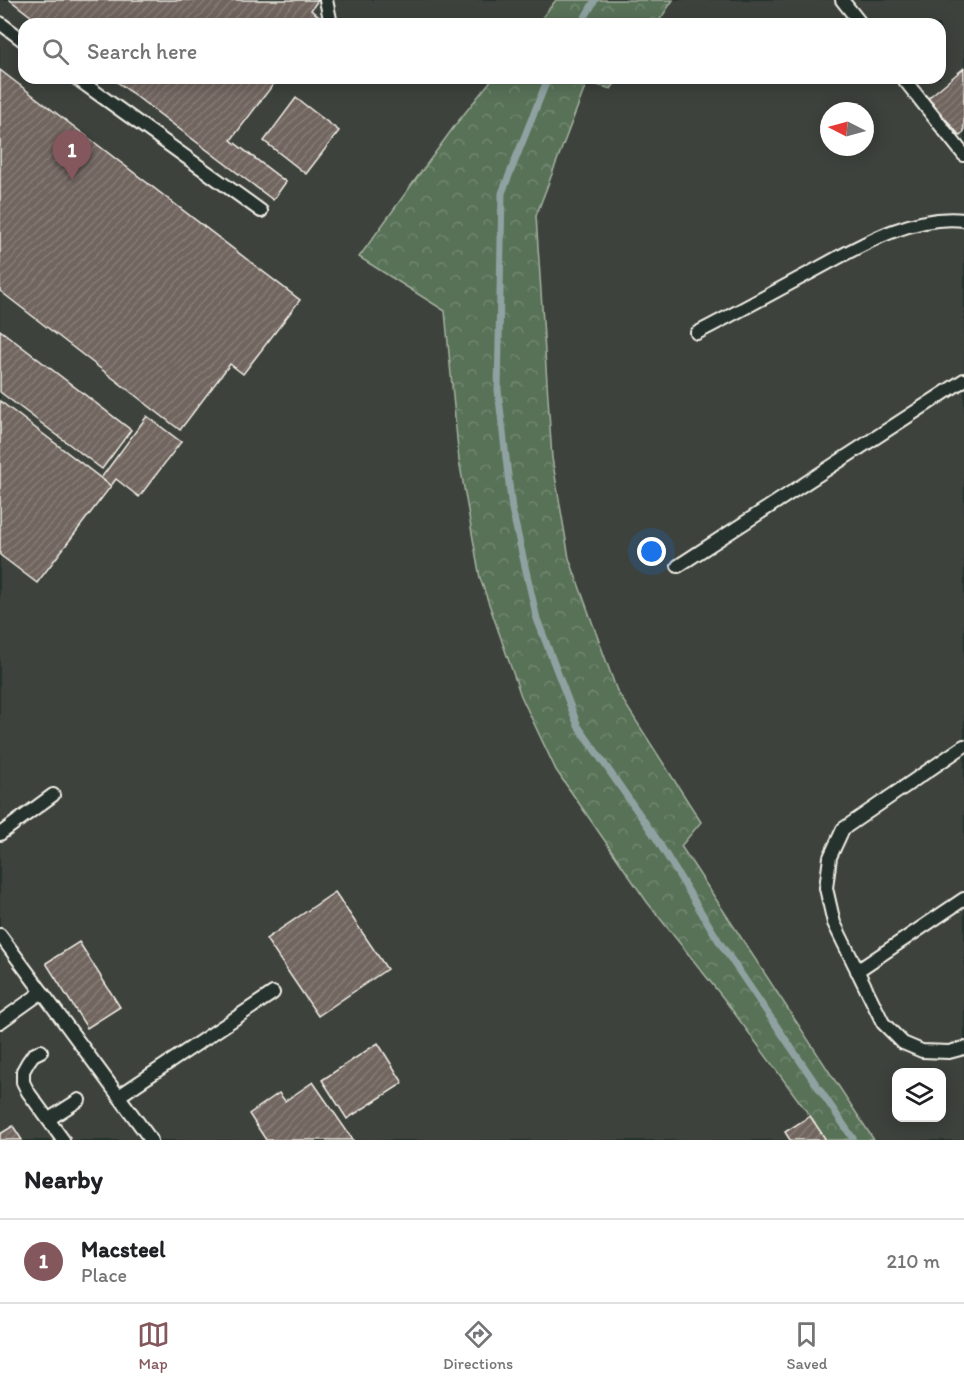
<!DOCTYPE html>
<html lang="en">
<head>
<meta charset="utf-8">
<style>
	:root { --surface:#fff; --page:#f6f6f6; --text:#202124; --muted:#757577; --line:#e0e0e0; --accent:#84575d }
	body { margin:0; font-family:Itim,sans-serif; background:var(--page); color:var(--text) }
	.controls { position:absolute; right:18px; bottom:18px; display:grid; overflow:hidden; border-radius:12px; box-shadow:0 3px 15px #0003 }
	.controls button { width:54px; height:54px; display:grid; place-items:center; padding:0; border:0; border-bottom:2px solid var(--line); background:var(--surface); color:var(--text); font:30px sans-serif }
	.compass { position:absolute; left:820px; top:102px; width:54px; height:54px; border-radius:50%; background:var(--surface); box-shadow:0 3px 15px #0003; rotate:276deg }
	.you { position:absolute; left:652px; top:552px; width:21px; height:21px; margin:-15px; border:4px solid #fff; border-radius:50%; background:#1a73e8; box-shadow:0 0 0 9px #1a73e833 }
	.badge { display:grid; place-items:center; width:39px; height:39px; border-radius:50%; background:var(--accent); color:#fff; font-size:20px; font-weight:700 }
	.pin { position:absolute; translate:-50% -50px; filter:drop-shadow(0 2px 3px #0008) }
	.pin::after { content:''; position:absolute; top:32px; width:21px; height:18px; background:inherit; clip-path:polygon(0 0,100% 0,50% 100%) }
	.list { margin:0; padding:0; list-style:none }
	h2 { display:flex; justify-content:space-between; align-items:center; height:78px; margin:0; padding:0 24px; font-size:26px }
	h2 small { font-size:20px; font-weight:400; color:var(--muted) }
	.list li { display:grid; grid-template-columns:39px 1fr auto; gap:18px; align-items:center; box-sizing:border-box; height:84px; padding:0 24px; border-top:2px solid var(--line) }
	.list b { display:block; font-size:22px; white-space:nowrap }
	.list p { margin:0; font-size:20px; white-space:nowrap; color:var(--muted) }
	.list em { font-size:20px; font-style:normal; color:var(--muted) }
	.icon { flex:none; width:33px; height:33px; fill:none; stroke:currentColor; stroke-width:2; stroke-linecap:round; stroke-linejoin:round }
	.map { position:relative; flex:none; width:964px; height:1140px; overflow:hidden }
	.search { position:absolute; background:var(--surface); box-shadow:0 3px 15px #0003; left:18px; right:18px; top:18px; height:66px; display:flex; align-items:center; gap:15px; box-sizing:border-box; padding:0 21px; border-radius:18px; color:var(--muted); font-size:22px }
	.sheet { height:162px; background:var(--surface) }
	nav { display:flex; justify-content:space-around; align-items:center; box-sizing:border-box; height:84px; border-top:2px solid var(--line); background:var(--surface); font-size:16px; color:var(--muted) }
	nav a { display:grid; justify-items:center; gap:3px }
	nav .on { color:var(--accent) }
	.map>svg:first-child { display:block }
	.built { fill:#3c423c; fill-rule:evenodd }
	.forest { fill:url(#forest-crowns); stroke:#a6b2a0; stroke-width:1.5 }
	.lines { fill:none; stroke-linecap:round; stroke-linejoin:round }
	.stream { stroke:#8fa2a1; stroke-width:7 }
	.building { fill:url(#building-hatch); stroke:#f4f1e8; stroke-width:1.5 }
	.lane-casing { stroke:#f4f1e8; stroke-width:16 }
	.lane { stroke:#26332d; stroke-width:12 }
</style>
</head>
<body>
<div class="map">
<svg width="964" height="1140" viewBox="0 0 964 1140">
	<defs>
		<pattern id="forest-crowns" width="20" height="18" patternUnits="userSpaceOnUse" patternTransform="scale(1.5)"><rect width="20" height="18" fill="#597258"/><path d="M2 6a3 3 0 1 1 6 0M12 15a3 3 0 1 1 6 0" fill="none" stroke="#718770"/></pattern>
		<pattern id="building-hatch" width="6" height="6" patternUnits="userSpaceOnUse" patternTransform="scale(1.5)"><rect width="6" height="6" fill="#71655f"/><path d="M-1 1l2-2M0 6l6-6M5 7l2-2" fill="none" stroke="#867c76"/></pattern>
	</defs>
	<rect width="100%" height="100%" fill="#26332d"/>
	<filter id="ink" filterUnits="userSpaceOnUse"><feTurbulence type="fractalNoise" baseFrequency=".0167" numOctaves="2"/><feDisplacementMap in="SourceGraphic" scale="12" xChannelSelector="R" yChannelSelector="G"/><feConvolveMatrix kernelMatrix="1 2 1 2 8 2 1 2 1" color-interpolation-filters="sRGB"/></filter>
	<g filter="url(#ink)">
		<path class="built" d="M 0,0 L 964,0 L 964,1140 L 0,1140 ZM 24,24 L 940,24 L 940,78 L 24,78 ZM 829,111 L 865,111 L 865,147 L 829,147 ZM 896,1072 L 942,1072 L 942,1118 L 896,1118 Z"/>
		<g class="forest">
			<path d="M 556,0 L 673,0 L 657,24 L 537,24 Z"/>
			<path d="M 493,78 L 619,78 L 611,89 L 587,82 L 536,216 L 552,458 L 569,558 L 617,691 L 701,822 L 681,846 L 874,1140 L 826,1140 L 810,1116 L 724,999 L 647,902 L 556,770 L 521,696 L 480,578 L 459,460 L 445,311 L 359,257 L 456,124 Z"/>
		</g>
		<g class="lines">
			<g class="stream">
				<path d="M 581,24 L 595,0"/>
				<path d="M 548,78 L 502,193 L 498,390 L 512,509 L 537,619 L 578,726 L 656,838 L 720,943 L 854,1140"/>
			</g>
		</g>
		<g class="building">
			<path d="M 10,0 L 318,0 L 311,10 L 322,19 L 318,24 L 41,24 Z"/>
			<path d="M 964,68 L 964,132 L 960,136 L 928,98 Z"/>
			<path d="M 0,70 L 300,300 L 243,374 L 230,364 L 180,430 L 0,291 Z"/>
			<path d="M 112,78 L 278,78 L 231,140 L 286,182 L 273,200 Z"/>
			<path d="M 296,98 L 339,131 L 306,174 L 264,141 Z"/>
			<path d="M 0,330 L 131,430 L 102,469 L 0,392 Z"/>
			<path d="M 0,401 L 111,486 L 37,583 L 0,555 Z"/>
			<path d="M 147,416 L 181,442 L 139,497 L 116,479 L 111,486 L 101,478 Z"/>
			<path d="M 335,892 L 387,969 L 318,1016 L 266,939 Z"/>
			<path d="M 79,942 L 120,1007 L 87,1028 L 46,963 Z"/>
			<path d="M 378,1043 L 403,1083 L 347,1119 L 322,1080 Z"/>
			<path d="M 313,1082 L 353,1140 L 266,1140 L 249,1114 L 279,1093 L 285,1101 Z"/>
			<path d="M 810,1116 L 826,1140 L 790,1140 L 785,1132 Z"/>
			<path d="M 13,1126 L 22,1140 L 0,1140 L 0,1134 Z"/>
		</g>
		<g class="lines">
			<defs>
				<g id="lane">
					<path d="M 326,0 L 331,24"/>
					<path d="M 842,0 L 861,24"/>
					<path d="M 0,23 L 24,41"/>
					<path d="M 76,78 L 261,211"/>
					<path d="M 903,78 L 964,155"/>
					<path d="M 697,333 C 732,315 767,296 802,277 C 850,252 908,213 964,220"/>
					<path d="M 678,566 L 964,380"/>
					<path d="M 964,746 L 843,829 L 830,857 L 826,888 L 834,923 L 883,1023 L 903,1043 L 922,1051 L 949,1052 L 964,1048"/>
					<path d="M 0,834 L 53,795"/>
					<path d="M 0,935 L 151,1140"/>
					<path d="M 857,971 L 964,899"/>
					<path d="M 0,1022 L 42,992"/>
					<path d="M 41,1051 L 33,1055 L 28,1062 L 23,1071 L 23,1082 L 28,1092 L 63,1140"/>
					<path d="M 119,1096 L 273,993"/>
					<path d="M 49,1119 L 79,1100"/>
				</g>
			</defs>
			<use href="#lane" class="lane-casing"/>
			<use href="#lane" class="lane"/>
		</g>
	</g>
</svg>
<div class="controls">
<button><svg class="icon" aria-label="layers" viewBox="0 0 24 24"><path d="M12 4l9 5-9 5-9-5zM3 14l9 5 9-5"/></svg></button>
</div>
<svg class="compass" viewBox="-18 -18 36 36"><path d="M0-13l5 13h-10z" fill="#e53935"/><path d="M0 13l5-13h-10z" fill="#757577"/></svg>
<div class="you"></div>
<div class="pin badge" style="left:72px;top:180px">1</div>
<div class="search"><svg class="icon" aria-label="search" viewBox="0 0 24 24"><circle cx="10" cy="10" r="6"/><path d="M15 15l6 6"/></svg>Search here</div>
</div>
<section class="sheet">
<h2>Nearby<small></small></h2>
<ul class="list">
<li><span class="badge">1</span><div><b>Macsteel</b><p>Place</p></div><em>210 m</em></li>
</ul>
</section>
<nav>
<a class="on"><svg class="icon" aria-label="map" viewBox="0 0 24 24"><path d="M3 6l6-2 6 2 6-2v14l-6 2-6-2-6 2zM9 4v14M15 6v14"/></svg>Map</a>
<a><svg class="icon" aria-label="directions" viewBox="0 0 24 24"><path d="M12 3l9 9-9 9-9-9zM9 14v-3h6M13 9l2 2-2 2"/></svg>Directions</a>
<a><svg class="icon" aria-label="saved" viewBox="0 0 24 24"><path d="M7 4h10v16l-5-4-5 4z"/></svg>Saved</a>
</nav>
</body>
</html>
